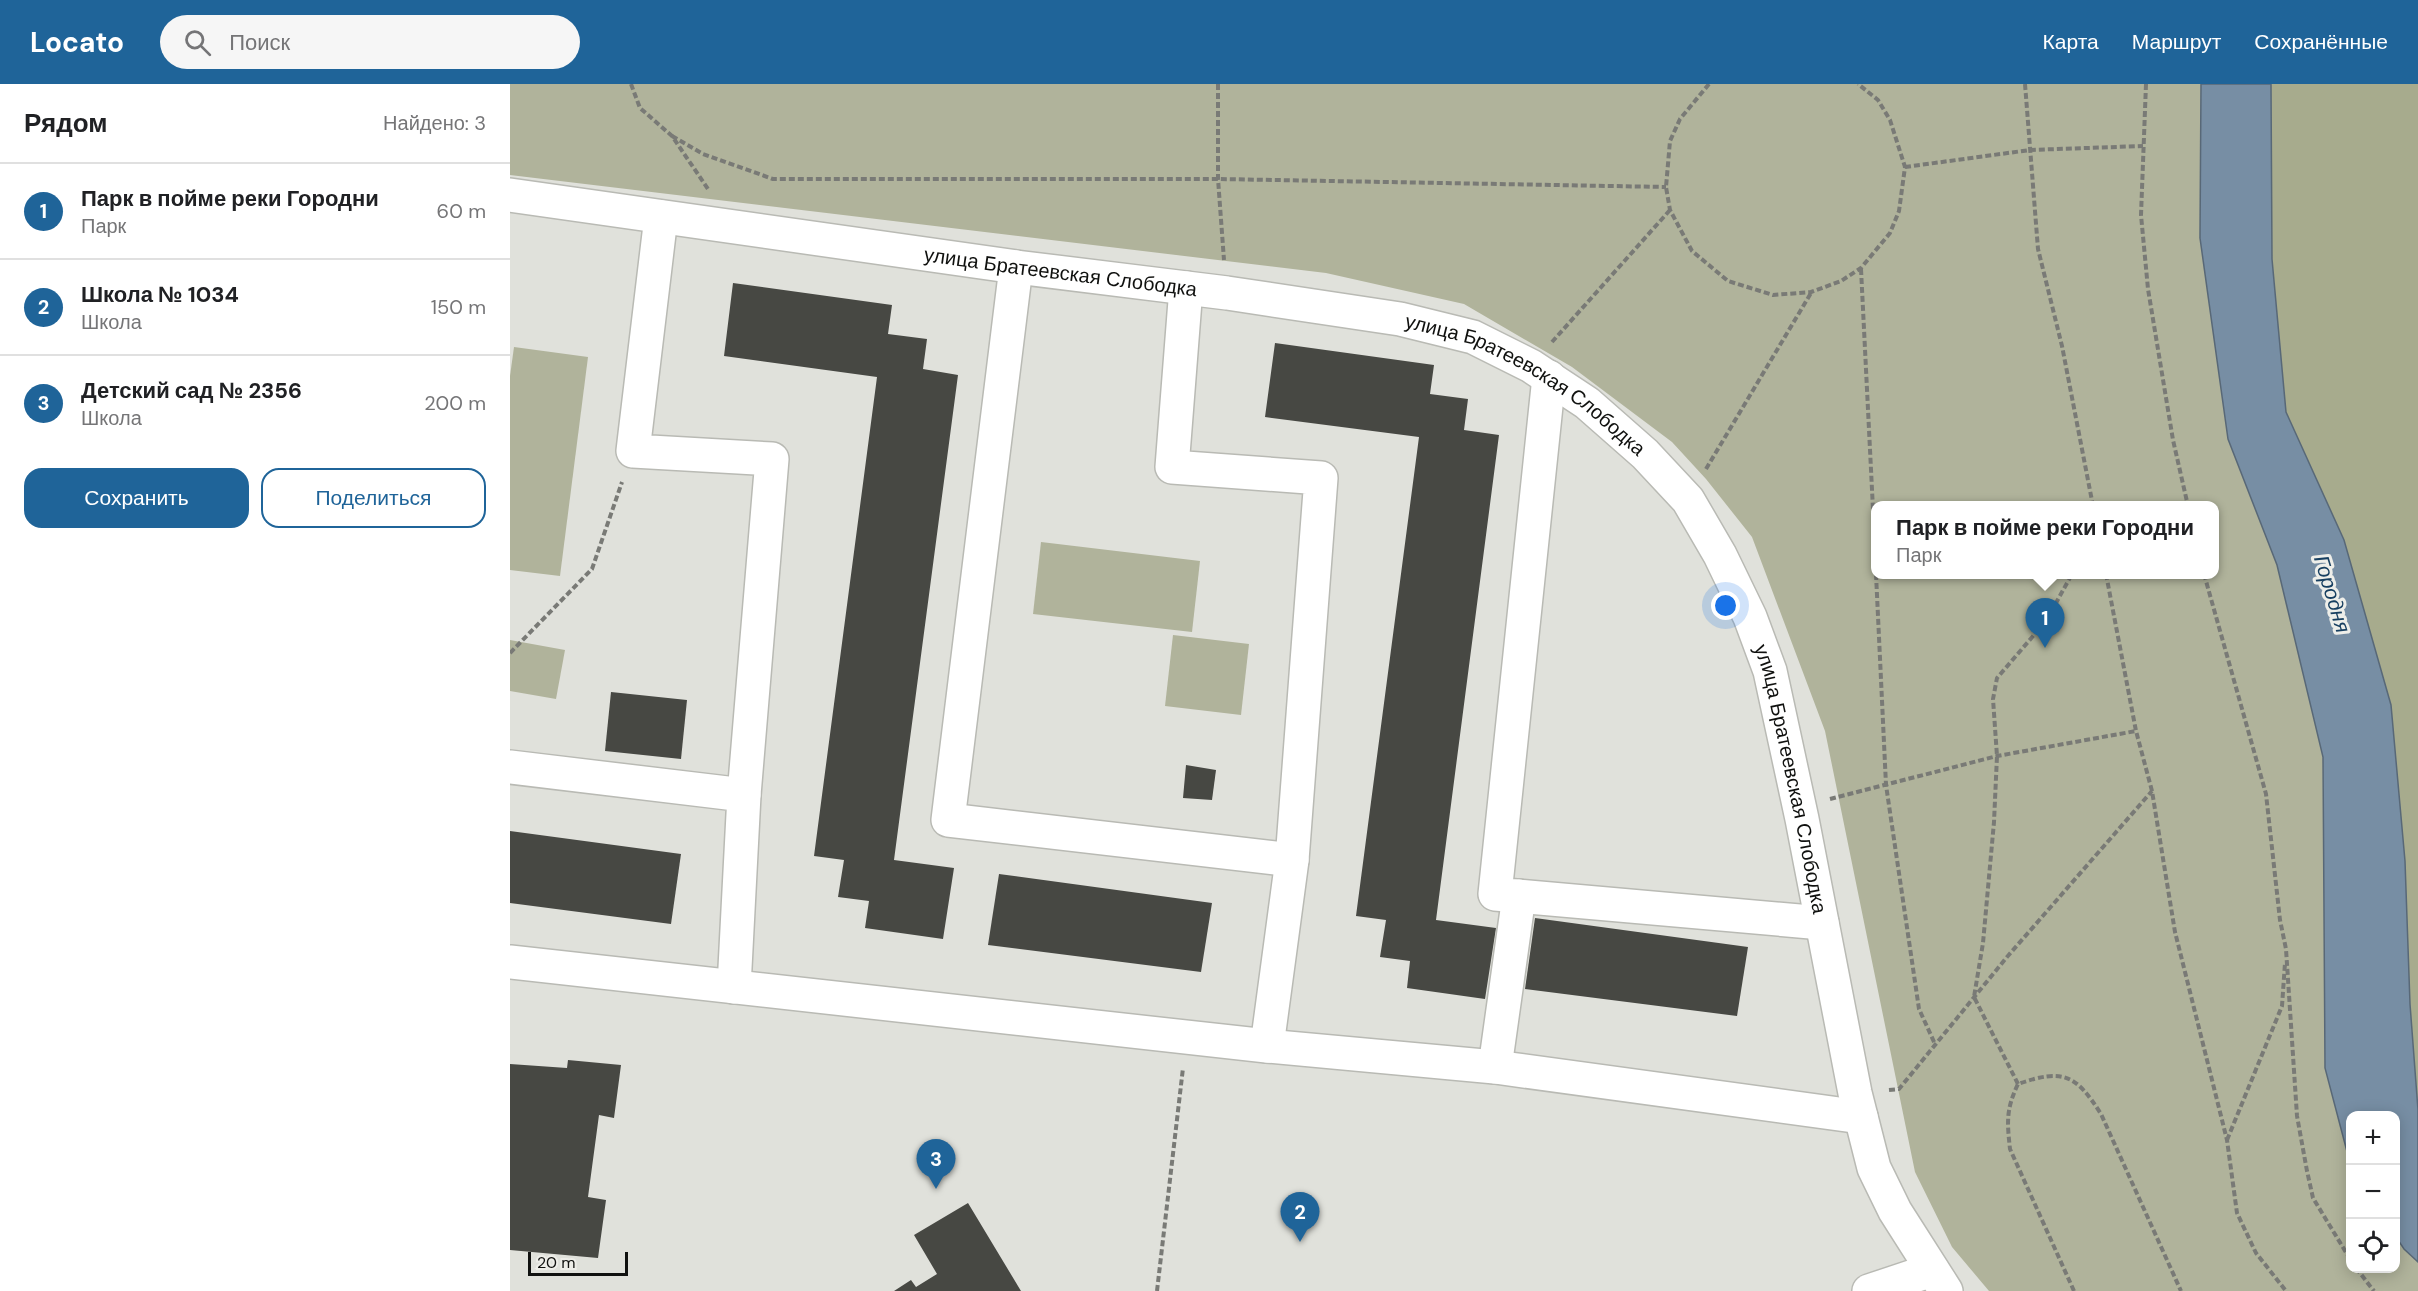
<!DOCTYPE html>
<html lang="ru">
<head>
<meta charset="utf-8">
<style>
	:root { --surface:#fff; --page:#f6f6f6; --text:#202124; --muted:#757577; --line:#e0e0e0; --accent:#1f6499 }
	body { margin:0; font-family:"DM Sans",sans-serif; background:var(--page); color:var(--text) }
	.controls { position:absolute; right:18px; bottom:18px; display:grid; overflow:hidden; border-radius:12px; box-shadow:0 3px 15px #0003 }
	.controls button { width:54px; height:54px; display:grid; place-items:center; padding:0; border:0; border-bottom:2px solid var(--line); background:var(--surface); color:var(--text); font:30px sans-serif }
	.scale { position:absolute; left:18px; bottom:15px; width:100px; box-sizing:border-box; padding-left:6px; border:3px solid #10110f; border-top:0; font-size:16px; line-height:21px; white-space:nowrap; color:#10110f; -webkit-text-stroke:4px #eeeee9; paint-order:stroke }
	.you { position:absolute; left:1216px; top:522px; width:21px; height:21px; margin:-15px; border:4px solid #fff; border-radius:50%; background:#1a73e8; box-shadow:0 0 0 9px #1a73e833 }
	.badge { display:grid; place-items:center; width:39px; height:39px; border-radius:50%; background:var(--accent); color:#fff; font-size:20px; font-weight:700 }
	.pin { position:absolute; translate:-50% -50px; filter:drop-shadow(0 2px 3px #0008) }
	.pin::after { content:''; position:absolute; top:32px; width:21px; height:18px; background:inherit; clip-path:polygon(0 0,100% 0,50% 100%) }
	.popup { position:absolute; left:1361px; top:417px; width:348px; height:78px; box-sizing:border-box; display:grid; place-content:center; border-radius:12px; background:var(--surface); filter:drop-shadow(0 2px 4px #0005); font-size:20px; white-space:nowrap; color:var(--muted) }
	.popup b { font-size:22px; color:var(--text) }
	.popup::after { content:''; position:absolute; left:50%; top:100%; margin-left:-12px; border:12px solid transparent; border-top-color:var(--surface) }
	.list { margin:0; padding:0; list-style:none }
	h2 { display:flex; justify-content:space-between; align-items:center; height:78px; margin:0; padding:0 24px; font-size:26px }
	h2 small { font-size:20px; font-weight:400; color:var(--muted) }
	.list li { display:grid; grid-template-columns:39px 1fr auto; gap:18px; align-items:center; box-sizing:border-box; height:96px; padding:0 24px; border-top:2px solid var(--line) }
	.list b { display:block; font-size:22px; white-space:nowrap }
	.list p { margin:0; font-size:20px; white-space:nowrap; color:var(--muted) }
	.list em { font-size:20px; font-style:normal; color:var(--muted) }
	.actions { display:flex; gap:12px; padding:18px 24px }
	.actions a { flex:1; padding:14px 0; border:2px solid var(--accent); border-radius:18px; text-align:center; font-size:21px; color:var(--accent) }
	.actions .main { background:var(--accent); color:#fff }
	.icon { flex:none; width:33px; height:33px; fill:none; stroke:currentColor; stroke-width:2; stroke-linecap:round; stroke-linejoin:round }
	.map { position:relative; flex:none; width:1908px; height:1207px; overflow:hidden }
	header { display:flex; align-items:center; gap:36px; box-sizing:border-box; height:84px; padding:0 30px; background:var(--accent); color:#fff }
	header strong { font-size:28px }
	nav { display:flex; gap:33px; margin-inline-start:auto; font-size:21px }
	.search { width:420px; height:54px; background:var(--page); display:flex; align-items:center; gap:15px; box-sizing:border-box; padding:0 21px; border-radius:33px; color:var(--muted); font-size:22px }
	main { display:flex }
	aside { flex:1; background:var(--surface) }
	.map>svg:first-child { display:block }
	.green { fill:#b0b39b; fill-rule:evenodd }
	.forest { fill:#a7ab8d }
	.water { fill:#778ea4; stroke:#586877; stroke-width:1.5 }
	.building { fill:#474843 }
	.lines { fill:none; stroke-linecap:round; stroke-linejoin:round }
	.minor-casing { stroke:#b9bab4; stroke-width:36 }
	.path { stroke:#797a76; stroke-width:4; stroke-dasharray:6 3; stroke-linecap:butt }
	.minor { stroke:#fff; stroke-width:33 }
	.labels { text-anchor:middle; stroke-width:6; stroke-linejoin:round; paint-order:stroke }
	.street-label { font-size:20px; fill:#10110f; stroke:#eeeee9 }
	.water-label { font-size:21px; font-style:italic; fill:#173f60; stroke:#eeeee9 }
</style>
</head>
<body>
<header>
<strong>Locato</strong>
<div class="search"><svg class="icon" aria-label="search" viewBox="0 0 24 24"><circle cx="10" cy="10" r="6"/><path d="M15 15l6 6"/></svg>Поиск</div>
<nav><a>Карта</a><a>Маршрут</a><a>Сохранённые</a></nav>
</header>
<main>
<aside>
<h2>Рядом<small>Найдено: 3</small></h2>
<ul class="list">
<li><span class="badge">1</span><div><b>Парк в пойме реки Городни</b><p>Парк</p></div><em>60 m</em></li>
<li><span class="badge">2</span><div><b>Школа № 1034</b><p>Школа</p></div><em>150 m</em></li>
<li><span class="badge">3</span><div><b>Детский сад № 2356</b><p>Школа</p></div><em>200 m</em></li>
</ul>
<div class="actions"><a class="main">Сохранить</a><a>Поделиться</a></div>
</aside>
<div class="map">
<svg width="1908" height="1207" viewBox="0 0 1908 1207">
	<rect width="100%" height="100%" fill="#e0e1db"/>
	<g class="green">
		<path d="M 0,0 L 1691,0 L 1690,154 L 1718,355 L 1767,481 L 1813,673 L 1815,984 L 1840,1079 L 1840,1184 L 1886,1184 L 1886,1153 L 1894,1165 L 1908,1178 L 1908,1207 L 1479,1207 L 1442,1163 L 1405,1088 L 1315,647 L 1242,453 L 1196,395 L 1162,358 L 1062,283 L 954,220 L 816,189 L 0,91 ZM 1366,422 L 1705,422 L 1705,490 L 1366,490 Z"/>
		<path d="M 4,263 L 78,273 L 50,492 L 0,486 L 0,292 Z"/>
		<path d="M 531,458 L 690,477 L 682,548 L 523,530 Z"/>
		<path d="M 663,551 L 739,560 L 731,631 L 655,622 Z"/>
		<path d="M 0,556 L 55,566 L 46,615 L 0,607 Z"/>
	</g>
	<path class="forest" d="M 1761,0 L 1908,0 L 1908,1026 L 1900,920 L 1834,456 L 1776,328 L 1762,175 Z"/>
	<path class="water" d="M 1691,0 L 1761,0 L 1762,175 L 1776,328 L 1834,456 L 1881,621 L 1895,777 L 1900,920 L 1908,1026 L 1908,1178 L 1894,1165 L 1886,1153 L 1886,1032 L 1840,1032 L 1840,1079 L 1815,984 L 1813,673 L 1767,481 L 1718,355 L 1690,154 Z"/>
	<g class="building">
		<path d="M 223,199 L 382,221 L 378,250 L 417,255 L 413,285 L 448,291 L 384,776 L 444,784 L 433,855 L 355,844 L 359,817 L 328,813 L 334,776 L 304,772 L 367,293 L 214,272 Z"/>
		<path d="M 765,259 L 924,281 L 920,310 L 958,315 L 954,346 L 989,351 L 926,836 L 986,844 L 975,915 L 897,904 L 900,877 L 870,873 L 876,836 L 846,832 L 909,353 L 755,333 Z"/>
		<path d="M 101,608 L 177,616 L 171,675 L 95,667 Z"/>
		<path d="M 676,681 L 706,686 L 702,716 L 673,714 Z"/>
		<path d="M 0,747 L 171,770 L 161,840 L 0,819 Z"/>
		<path d="M 489,790 L 702,819 L 691,888 L 478,861 Z"/>
		<path d="M 1025,834 L 1238,863 L 1227,932 L 1015,905 Z"/>
		<path d="M 58,976 L 111,981 L 104,1034 L 89,1031 L 78,1113 L 96,1116 L 88,1174 L 0,1166 L 0,980 L 57,984 Z"/>
		<path d="M 458,1119 L 511,1207 L 384,1207 L 401,1196 L 406,1203 L 427,1190 L 404,1151 Z"/>
	</g>
	<g class="lines">
		<defs>
			<g id="minor">
				<path id="s1" d="M 0,111 L 506,183 L 717,209 L 890,235 L 963,253 L 1021,282 L 1077,319 L 1135,370 L 1178,416 L 1210,471 L 1240,533 L 1260,587 L 1292,735 L 1345,1009 L 1364,1084 L 1385,1127 L 1436,1207"/>
				<path d="M 151,133 L 123,367 L 262,375 L 234,711"/>
				<path d="M 506,183 L 438,736 L 782,776"/>
				<path d="M 676,204 L 662,383 L 811,394 L 782,776 L 757,962"/>
				<path d="M 1039,293 L 985,810 L 1312,839"/>
				<path d="M 0,683 L 234,711 L 224,903"/>
				<path d="M 0,878 L 757,962 L 985,983 L 1351,1033"/>
				<path d="M 985,983 L 1009,812"/>
				<path d="M 1359,1207 L 1422,1186"/>
			</g>
		</defs>
		<use href="#minor" class="minor-casing"/>
		<g class="path">
			<path d="M 121,0 L 130,24 L 162,52 L 198,105"/>
			<path d="M 708,0 L 708,95 L 714,176"/>
			<path d="M 1199,0 L 1170,35 L 1160,57 L 1156,103 L 1160,126 L 1182,167 L 1218,197 L 1263,211 L 1301,208 L 1331,197 L 1351,184 L 1380,149 L 1389,127 L 1395,83 L 1380,36 L 1368,16 L 1348,0"/>
			<path d="M 1515,0 L 1528,165 L 1552,262 L 1583,422"/>
			<path d="M 1636,0 L 1631,131 L 1638,205 L 1663,356 L 1678,422"/>
			<path d="M 162,52 L 193,70 L 263,95 L 708,95 L 1156,103"/>
			<path d="M 1395,83 L 1520,66 L 1633,62"/>
			<path d="M 1351,185 L 1366,486"/>
			<path d="M 1042,258 L 1160,126"/>
			<path d="M 1196,385 L 1301,209"/>
			<path d="M 1366,490 L 1376,701 L 1409,925 L 1425,960"/>
			<path d="M 1596,490 L 1626,647 L 1642,707 L 1665,848 L 1717,1056 L 1727,1129 L 1746,1169 L 1776,1207"/>
			<path d="M 1694,490 L 1756,710 L 1770,836 L 1776,865 L 1787,1032 L 1797,1087 L 1803,1114 L 1840,1175"/>
			<path d="M 0,569 L 82,485 L 112,398"/>
			<path d="M 1320,715 L 1487,672 L 1626,647"/>
			<path d="M 1508,1000 L 1464,913 L 1473,859 L 1484,738 L 1487,672 L 1483,615 L 1487,594 L 1536,537 L 1562,490"/>
			<path d="M 1379,1006 L 1389,1005 L 1497,873 L 1642,707"/>
			<path d="M 1717,1056 L 1772,922 L 1775,879"/>
			<path d="M 1846,1184 L 1864,1207"/>
			<path d="M 647,1207 L 673,984"/>
			<path d="M 1564,1207 L 1500,1065 C 1497,1038 1496,1025 1508,1000 C 1554,984 1566,991 1591,1030 L 1671,1207"/>
		</g>
		<use href="#minor" class="minor"/>
	</g>
	<g class="labels">
		<g class="street-label">
			<text dy="7" stroke="none"><textPath href="#s1" startOffset="556">улица Братеевская Слободка</textPath></text>
			<text dy="7" stroke="none"><textPath href="#s1" startOffset="1042">улица Братеевская Слободка</textPath></text>
			<text dy="7" stroke="none"><textPath href="#s1" startOffset="1546">улица Братеевская Слободка</textPath></text>
		</g>
		<g class="water-label">
			<text transform="translate(1822 510) rotate(73)" y="7">Городня</text>
		</g>
	</g>
</svg>
<div class="controls">
<button>+</button>
<button>−</button>
<button><svg class="icon" aria-label="locate" viewBox="0 0 24 24"><circle cx="12" cy="12" r="6"/><path d="M12 2v4M12 18v4M2 12h4M18 12h4"/></svg></button>
</div>
<div class="scale">20 m</div>
<div class="you"></div>
<div class="pin badge" style="left:1535px;top:564px">1</div>
<div class="popup"><b>Парк в пойме реки Городни</b>Парк</div>
<div class="pin badge" style="left:790px;top:1158px">2</div>
<div class="pin badge" style="left:426px;top:1105px">3</div>
</div>
</main>
</body>
</html>
